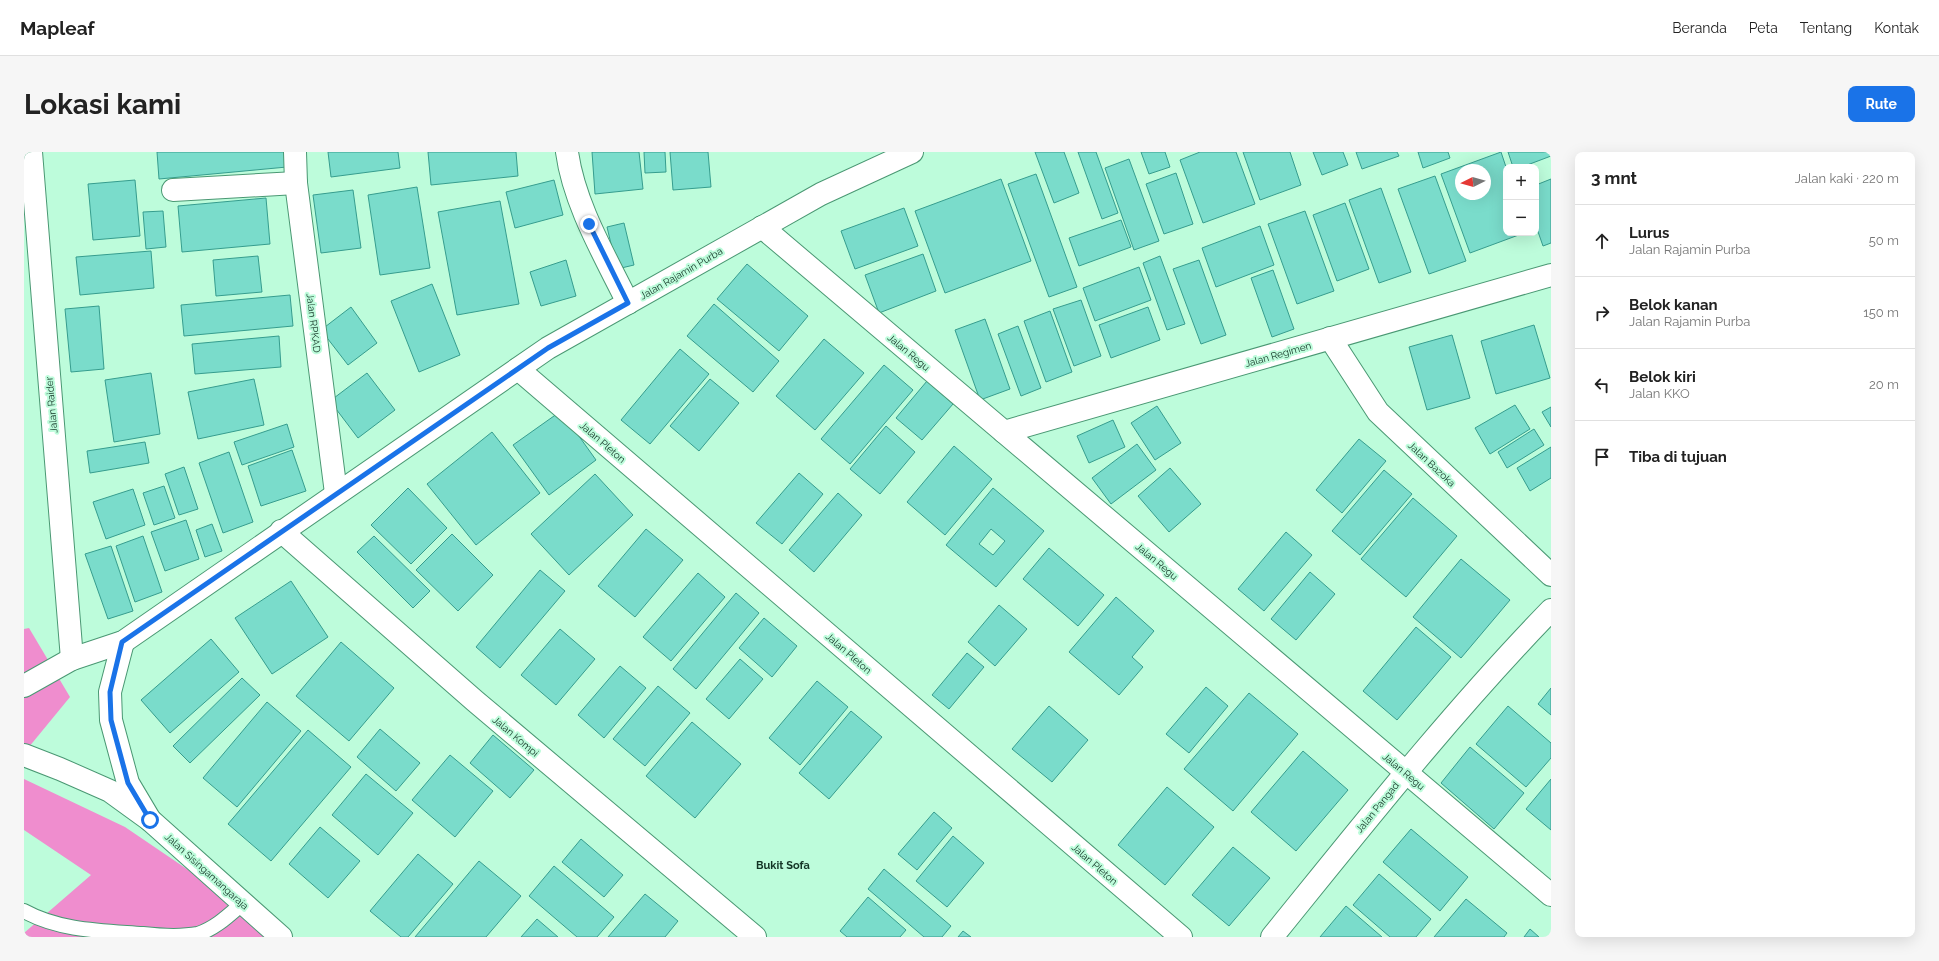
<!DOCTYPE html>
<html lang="id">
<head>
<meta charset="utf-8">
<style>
	:root { --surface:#fff; --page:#f6f6f6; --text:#222; --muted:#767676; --line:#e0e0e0; --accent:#1a73e8 }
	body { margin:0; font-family:Raleway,sans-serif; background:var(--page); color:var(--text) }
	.controls { position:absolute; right:12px; top:12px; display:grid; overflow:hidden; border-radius:8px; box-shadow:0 4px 16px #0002 }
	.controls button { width:36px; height:36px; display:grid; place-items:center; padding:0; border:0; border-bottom:1px solid var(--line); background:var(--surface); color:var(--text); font:20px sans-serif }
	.compass { position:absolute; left:1431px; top:12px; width:36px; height:36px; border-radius:50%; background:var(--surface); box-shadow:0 4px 16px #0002; rotate:265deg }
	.stop { position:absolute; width:12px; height:12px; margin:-9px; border:3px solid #1a73e8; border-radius:50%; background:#fff }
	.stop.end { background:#1a73e8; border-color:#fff; box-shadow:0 1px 4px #0008 }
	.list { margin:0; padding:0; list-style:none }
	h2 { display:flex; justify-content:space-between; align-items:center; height:52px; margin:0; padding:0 16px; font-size:17px }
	h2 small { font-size:13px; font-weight:400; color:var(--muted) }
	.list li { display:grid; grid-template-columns:26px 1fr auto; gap:12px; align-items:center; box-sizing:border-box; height:72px; padding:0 16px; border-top:1px solid var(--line) }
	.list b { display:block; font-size:15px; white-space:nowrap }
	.list p { margin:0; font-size:13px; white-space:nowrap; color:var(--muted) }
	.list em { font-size:13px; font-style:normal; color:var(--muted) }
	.icon { flex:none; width:22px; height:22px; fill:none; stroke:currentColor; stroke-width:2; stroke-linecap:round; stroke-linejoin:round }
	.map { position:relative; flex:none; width:1527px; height:785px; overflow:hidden; border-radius:8px }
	header { display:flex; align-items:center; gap:24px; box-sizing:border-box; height:56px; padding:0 20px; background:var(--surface); border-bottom:1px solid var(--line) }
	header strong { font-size:19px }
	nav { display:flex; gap:22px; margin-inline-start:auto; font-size:14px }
	.intro { display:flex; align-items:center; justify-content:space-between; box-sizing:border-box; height:96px; padding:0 24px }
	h1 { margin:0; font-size:28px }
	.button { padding:10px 18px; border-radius:8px; background:var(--accent); color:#fff; font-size:14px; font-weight:700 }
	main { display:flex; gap:24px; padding:0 24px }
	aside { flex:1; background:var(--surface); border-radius:8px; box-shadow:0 4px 16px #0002 }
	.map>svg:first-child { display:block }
	.forest { fill:#ef8dce }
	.building { fill:#7adccb; stroke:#369d8e; fill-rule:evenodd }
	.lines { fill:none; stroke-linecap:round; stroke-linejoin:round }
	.service-casing { stroke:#4a9873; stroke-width:16 }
	.minor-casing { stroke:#4a9873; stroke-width:24 }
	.tertiary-casing { stroke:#4a9873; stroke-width:24 }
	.trunk-casing { stroke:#4a9873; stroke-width:24 }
	.service { stroke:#fff; stroke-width:14 }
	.minor { stroke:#fff; stroke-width:22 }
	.tertiary { stroke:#fff; stroke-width:22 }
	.trunk { stroke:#fff; stroke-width:22 }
	.route { stroke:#1a73e8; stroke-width:5 }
	.labels { text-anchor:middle; stroke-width:4; stroke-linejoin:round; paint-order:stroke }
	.street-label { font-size:10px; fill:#133425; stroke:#bdfcdb }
	.neighbourhood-label { font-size:11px; font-weight:bold; fill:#133425; stroke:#bdfcdb }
</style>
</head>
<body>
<header>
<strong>Mapleaf</strong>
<nav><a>Beranda</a><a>Peta</a><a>Tentang</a><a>Kontak</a></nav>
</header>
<div class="intro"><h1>Lokasi kami</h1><a class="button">Rute</a></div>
<main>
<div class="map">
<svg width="1527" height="785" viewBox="0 0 1527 785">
	<rect width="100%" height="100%" fill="#bdfcdb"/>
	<g class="forest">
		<path d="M 5,476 L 46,545 L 0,601 L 0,477 Z"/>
		<path d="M 0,627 L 101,675 L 263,785 L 0,785 L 0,781 L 67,723 L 0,678 Z"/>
	</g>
	<g class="building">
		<path d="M 133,0 L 262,0 L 263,15 L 135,27 Z"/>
		<path d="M 304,0 L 374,0 L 376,16 L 307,25 Z"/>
		<path d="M 404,0 L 492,0 L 494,24 L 407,33 Z"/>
		<path d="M 568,0 L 615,0 L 619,37 L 571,42 Z"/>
		<path d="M 620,0 L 641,0 L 642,20 L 621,21 Z"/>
		<path d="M 646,0 L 684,0 L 687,35 L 649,38 Z"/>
		<path d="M 1011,0 L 1040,0 L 1055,41 L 1030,51 Z"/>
		<path d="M 1054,0 L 1072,0 L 1094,61 L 1078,67 Z"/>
		<path d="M 1117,0 L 1141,0 L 1146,15 L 1125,22 Z"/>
		<path d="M 1176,0 L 1212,0 L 1231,52 L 1179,71 L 1156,8 Z"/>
		<path d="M 1219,0 L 1266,0 L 1277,33 L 1236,48 Z"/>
		<path d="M 1289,0 L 1319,0 L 1324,13 L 1298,23 Z"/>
		<path d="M 1332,0 L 1373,0 L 1375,4 L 1338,17 Z"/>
		<path d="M 1394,0 L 1424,0 L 1426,6 L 1399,16 Z"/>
		<path d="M 1477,0 L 1482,15 L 1482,81 L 1500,81 L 1446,101 L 1417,22 ZM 1437,18 L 1461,18 L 1461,42 L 1437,42 Z"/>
		<path d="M 1484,0 L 1527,0 L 1527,4 L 1498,15 L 1489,15 Z"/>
		<path d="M 1105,7 L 1135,89 L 1110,98 L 1081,16 Z"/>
		<path d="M 1152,21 L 1169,72 L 1140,82 L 1122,32 Z"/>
		<path d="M 1012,22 L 1053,135 L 1025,145 L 984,32 Z"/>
		<path d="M 1411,24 L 1442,109 L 1405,122 L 1374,37 Z"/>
		<path d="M 977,27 L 1007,109 L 921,141 L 891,59 Z"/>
		<path d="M 1527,27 L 1527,91 L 1519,94 L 1512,74 L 1512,33 Z"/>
		<path d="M 111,28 L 116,84 L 69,88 L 64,32 Z"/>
		<path d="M 530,28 L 539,63 L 491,76 L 482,40 Z"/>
		<path d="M 393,35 L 406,116 L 356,123 L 344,43 Z"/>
		<path d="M 1357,36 L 1387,120 L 1355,131 L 1325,48 Z"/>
		<path d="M 329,38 L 337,96 L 297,101 L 289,43 Z"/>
		<path d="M 242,46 L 246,92 L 158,100 L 154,54 Z"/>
		<path d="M 476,49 L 495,152 L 433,163 L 414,60 Z"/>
		<path d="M 1321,51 L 1345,117 L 1313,129 L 1289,63 Z"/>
		<path d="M 880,56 L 894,94 L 831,117 L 817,79 Z"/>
		<path d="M 139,59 L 142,95 L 122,97 L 119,60 Z"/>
		<path d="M 1281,59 L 1310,139 L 1273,152 L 1244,72 Z"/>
		<path d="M 1097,68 L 1107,95 L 1055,114 L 1045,86 Z"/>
		<path d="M 600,71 L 610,113 L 593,117 L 583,75 Z"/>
		<path d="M 1236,74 L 1250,113 L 1192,135 L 1178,96 Z"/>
		<path d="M 127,99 L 130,136 L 56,143 L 52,105 Z"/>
		<path d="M 899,102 L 912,139 L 855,161 L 841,123 Z"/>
		<path d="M 234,104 L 238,140 L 192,144 L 189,108 Z"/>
		<path d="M 1136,104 L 1161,172 L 1143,178 L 1119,111 Z"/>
		<path d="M 542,108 L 552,144 L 517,154 L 506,120 Z"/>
		<path d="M 1175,108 L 1202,183 L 1177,192 L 1149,117 Z"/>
		<path d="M 723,112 L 784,164 L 755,199 L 693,147 Z"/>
		<path d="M 1115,115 L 1127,148 L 1071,169 L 1059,136 Z"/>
		<path d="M 1249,118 L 1270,177 L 1248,185 L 1227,126 Z"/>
		<path d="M 408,132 L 436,203 L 395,220 L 367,149 Z"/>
		<path d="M 266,143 L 269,174 L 160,184 L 157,153 Z"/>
		<path d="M 1057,148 L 1077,204 L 1050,214 L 1029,157 Z"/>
		<path d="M 690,152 L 755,209 L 729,240 L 663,184 Z"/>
		<path d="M 75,154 L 80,217 L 47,220 L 41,157 Z"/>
		<path d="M 327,155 L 353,191 L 324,213 L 297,178 Z"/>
		<path d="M 1124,155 L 1136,188 L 1087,206 L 1075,173 Z"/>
		<path d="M 1026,159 L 1048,220 L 1022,230 L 1000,169 Z"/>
		<path d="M 961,167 L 986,237 L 956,248 L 931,178 Z"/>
		<path d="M 1510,173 L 1526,226 L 1472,242 L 1457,189 Z"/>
		<path d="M 994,174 L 1017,236 L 997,244 L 974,182 Z"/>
		<path d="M 1428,183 L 1446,246 L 1403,258 L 1385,195 Z"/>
		<path d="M 255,184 L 257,215 L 171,222 L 168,192 Z"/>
		<path d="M 800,187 L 840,221 L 791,278 L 752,244 Z"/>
		<path d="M 656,197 L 685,222 L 626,292 L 597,268 Z"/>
		<path d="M 860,213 L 889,238 L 826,312 L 797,287 Z"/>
		<path d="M 127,221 L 136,282 L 90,290 L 81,228 Z"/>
		<path d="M 343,221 L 371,258 L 334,286 L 306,249 Z"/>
		<path d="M 230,227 L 240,273 L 174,287 L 164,240 Z"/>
		<path d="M 686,227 L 715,251 L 675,299 L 646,274 Z"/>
		<path d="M 903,229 L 929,252 L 898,288 L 872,266 Z"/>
		<path d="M 1491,253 L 1506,277 L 1466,302 L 1451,276 Z"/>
		<path d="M 1133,254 L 1157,291 L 1131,308 L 1107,271 Z"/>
		<path d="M 1527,255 L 1527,275 L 1518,260 Z"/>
		<path d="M 537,259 L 572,308 L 525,343 L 489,293 Z"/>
		<path d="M 1089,268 L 1101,295 L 1065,311 L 1053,284 Z"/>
		<path d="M 263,272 L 270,295 L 218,313 L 210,290 Z"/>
		<path d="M 862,274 L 891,300 L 856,342 L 826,317 Z"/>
		<path d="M 1510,277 L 1520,293 L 1483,316 L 1474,300 Z"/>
		<path d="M 468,280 L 516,341 L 452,393 L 403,332 Z"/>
		<path d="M 1335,287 L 1362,309 L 1318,361 L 1292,338 Z"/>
		<path d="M 121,290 L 125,311 L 66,321 L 63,299 Z"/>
		<path d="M 1113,292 L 1132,318 L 1087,352 L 1068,326 Z"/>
		<path d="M 930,294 L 968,327 L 921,383 L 883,350 Z"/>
		<path d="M 1527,295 L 1527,326 L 1506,339 L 1493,316 Z"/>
		<path d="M 268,298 L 282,339 L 237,354 L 224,314 Z"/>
		<path d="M 205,300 L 229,370 L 199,381 L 175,311 Z"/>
		<path d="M 160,315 L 174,357 L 155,363 L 141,322 Z"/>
		<path d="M 1146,316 L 1177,352 L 1145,380 L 1114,344 Z"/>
		<path d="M 1360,318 L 1388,342 L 1336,403 L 1308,379 Z"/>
		<path d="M 775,321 L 799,342 L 758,392 L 732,371 Z"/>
		<path d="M 571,322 L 609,363 L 545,423 L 507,382 Z"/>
		<path d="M 140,334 L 151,366 L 130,373 L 119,341 Z"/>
		<path d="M 384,336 L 423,376 L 387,412 L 347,373 Z"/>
		<path d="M 969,336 L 1020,379 L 972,435 L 922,393 ZM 967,377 L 981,389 L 969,403 L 955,392 Z"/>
		<path d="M 109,337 L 121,373 L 82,387 L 69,350 Z"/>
		<path d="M 814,341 L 838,363 L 790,420 L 765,398 Z"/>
		<path d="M 1389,346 L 1433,384 L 1382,445 L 1337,407 Z"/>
		<path d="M 162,368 L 175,407 L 141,419 L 127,380 Z"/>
		<path d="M 188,372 L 198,399 L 181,405 L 172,378 Z"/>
		<path d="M 622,377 L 659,408 L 611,465 L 574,434 Z"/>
		<path d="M 1262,380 L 1288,403 L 1240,459 L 1214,437 Z"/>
		<path d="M 428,382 L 469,423 L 434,459 L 392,418 Z"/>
		<path d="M 119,384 L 138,440 L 111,450 L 92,394 Z"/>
		<path d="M 350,384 L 406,439 L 389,456 L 333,400 Z"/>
		<path d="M 87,394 L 109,459 L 84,467 L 61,402 Z"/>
		<path d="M 1025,396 L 1080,443 L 1054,474 L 999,427 Z"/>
		<path d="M 1437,407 L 1486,448 L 1437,506 L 1389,465 Z"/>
		<path d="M 516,418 L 541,439 L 476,516 L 452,495 Z"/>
		<path d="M 1286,420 L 1311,442 L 1272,488 L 1247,467 Z"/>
		<path d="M 674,421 L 701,445 L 647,509 L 619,485 Z"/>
		<path d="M 267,429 L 304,485 L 248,522 L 211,466 Z"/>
		<path d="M 712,441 L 735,461 L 672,537 L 649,517 Z"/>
		<path d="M 1092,445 L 1130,479 L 1108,505 L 1119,515 L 1095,543 L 1045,500 Z"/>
		<path d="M 975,453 L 1003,477 L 971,514 L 944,490 Z"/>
		<path d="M 740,466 L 773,494 L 748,525 L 715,496 Z"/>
		<path d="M 1392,475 L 1427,505 L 1373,568 L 1339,539 Z"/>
		<path d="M 536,477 L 571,507 L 532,553 L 497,523 Z"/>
		<path d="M 187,487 L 215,520 L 146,581 L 117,548 Z"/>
		<path d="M 317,490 L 370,536 L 325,589 L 272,544 Z"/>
		<path d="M 943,501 L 960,515 L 925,557 L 908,543 Z"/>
		<path d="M 716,507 L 739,527 L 705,567 L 682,547 Z"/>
		<path d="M 596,514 L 622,536 L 580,586 L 554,563 Z"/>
		<path d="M 218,526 L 236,543 L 166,611 L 149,594 Z"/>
		<path d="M 793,529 L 824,555 L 776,613 L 745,586 Z"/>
		<path d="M 634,534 L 666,561 L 621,614 L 589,587 Z"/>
		<path d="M 1182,535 L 1204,554 L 1165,601 L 1142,582 Z"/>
		<path d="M 1527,536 L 1527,563 L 1514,552 Z"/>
		<path d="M 1225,541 L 1274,582 L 1209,659 L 1160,617 Z"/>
		<path d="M 243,550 L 277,579 L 213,655 L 179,626 Z"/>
		<path d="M 1025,554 L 1064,588 L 1028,630 L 988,597 Z"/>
		<path d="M 1484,554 L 1527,591 L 1527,606 L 1502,635 L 1452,592 Z"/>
		<path d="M 827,559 L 858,585 L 805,647 L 775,621 Z"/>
		<path d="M 668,570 L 717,612 L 671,666 L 622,624 Z"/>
		<path d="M 356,577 L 396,611 L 372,639 L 333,605 Z"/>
		<path d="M 284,578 L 327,615 L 247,709 L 204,672 Z"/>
		<path d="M 469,583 L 510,618 L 486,646 L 446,611 Z"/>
		<path d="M 1446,595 L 1500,641 L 1470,677 L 1417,631 Z"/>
		<path d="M 1279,599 L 1324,638 L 1272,699 L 1227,660 Z"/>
		<path d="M 426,603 L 469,639 L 431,685 L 388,648 Z"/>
		<path d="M 342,622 L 389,661 L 354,703 L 308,663 Z"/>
		<path d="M 1527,627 L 1527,678 L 1502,657 Z"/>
		<path d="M 1143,635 L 1190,675 L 1141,733 L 1094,693 Z"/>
		<path d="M 910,660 L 928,676 L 893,718 L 874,702 Z"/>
		<path d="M 296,675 L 336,709 L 304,746 L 265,712 Z"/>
		<path d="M 1387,677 L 1444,725 L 1416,759 L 1359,710 Z"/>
		<path d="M 929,684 L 960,711 L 923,755 L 892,729 Z"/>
		<path d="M 557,687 L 599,723 L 580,745 L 538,710 Z"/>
		<path d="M 1209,695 L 1246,726 L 1205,774 L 1168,743 Z"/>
		<path d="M 394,702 L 429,732 L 384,785 L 377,785 L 346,759 Z"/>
		<path d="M 455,709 L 497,744 L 462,785 L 391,785 Z"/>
		<path d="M 530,714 L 590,765 L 573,785 L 553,785 L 505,744 Z"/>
		<path d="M 860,717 L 927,774 L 918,785 L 900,785 L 844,737 Z"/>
		<path d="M 1355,722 L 1407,767 L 1392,785 L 1366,785 L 1329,753 Z"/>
		<path d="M 621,742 L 654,769 L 641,785 L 584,785 Z"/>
		<path d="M 844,745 L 882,778 L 876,785 L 823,785 L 816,779 Z"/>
		<path d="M 1442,747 L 1483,781 L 1480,785 L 1410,785 Z"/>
		<path d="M 1322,754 L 1358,785 L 1296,785 Z"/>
		<path d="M 513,767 L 534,785 L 497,785 Z"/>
		<path d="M 1506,777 L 1515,785 L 1500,785 Z"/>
		<path d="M 939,779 L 947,785 L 934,785 Z"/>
	</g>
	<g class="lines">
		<defs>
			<path id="service" d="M 0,759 C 36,779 79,779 119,782 C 137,784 157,785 174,782 C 192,776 205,763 219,751"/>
			<g id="minor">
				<path d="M 7,0 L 48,507"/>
				<path d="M 271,0 L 272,31 L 312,341"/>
				<path d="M 543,0 C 550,52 581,104 604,151"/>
				<path d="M 149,38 L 272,31"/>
				<path d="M 738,75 L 1527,743"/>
				<path d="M 1306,186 L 1354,260 L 1527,423"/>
				<path d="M 494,217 L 1157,785"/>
				<path d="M 980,280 L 1527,123"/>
				<path d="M 257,379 L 451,549 L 731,785"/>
				<path d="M 1248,785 C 1338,674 1427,561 1527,458"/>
			</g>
			<g id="tertiary">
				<path d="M 99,490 L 86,540 L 87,568 L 104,631 L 126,668"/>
				<path d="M 0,534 L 48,507 L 99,490 L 524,196 L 797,42 L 888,0"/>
			</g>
			<path id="trunk" d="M 0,603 L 36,617 L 86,639 L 126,668 L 257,785"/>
		</defs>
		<use href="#service" class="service-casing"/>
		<use href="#minor" class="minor-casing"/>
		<use href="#tertiary" class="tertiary-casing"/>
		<use href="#trunk" class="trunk-casing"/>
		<use href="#service" class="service"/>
		<use href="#minor" class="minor"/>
		<use href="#tertiary" class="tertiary"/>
		<use href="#trunk" class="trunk"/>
	</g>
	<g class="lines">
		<path class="route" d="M 126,668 L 104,631 L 87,568 L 86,540 L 98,490 L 524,196 L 604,151 L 565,72"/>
	</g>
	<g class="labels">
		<g class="street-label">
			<text transform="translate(657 121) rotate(-30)" y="4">Jalan Rajamin Purba</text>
			<text transform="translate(290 171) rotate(83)" y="4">Jalan RPKAD</text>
			<text transform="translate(885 200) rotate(40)" y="4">Jalan Regu</text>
			<text transform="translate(1254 202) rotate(-16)" y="4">Jalan Regimen</text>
			<text transform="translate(27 253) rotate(-95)" y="4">Jalan Raider</text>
			<text transform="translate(579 290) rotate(41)" y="4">Jalan Pleton</text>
			<text transform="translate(1408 312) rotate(43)" y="4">Jalan Bazoka</text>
			<text transform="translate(1133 409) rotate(40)" y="4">Jalan Regu</text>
			<text transform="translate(825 501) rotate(41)" y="4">Jalan Pleton</text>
			<text transform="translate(492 584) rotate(40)" y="4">Jalan Kompi</text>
			<text transform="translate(1380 619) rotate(40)" y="4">Jalan Regu</text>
			<text transform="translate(1353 655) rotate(-51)" y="4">Jalan Pangad</text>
			<text transform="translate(1071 712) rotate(41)" y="4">Jalan Pleton</text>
			<text transform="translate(183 719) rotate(42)" y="4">Jalan Sisingamangaraja</text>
		</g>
		<g class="neighbourhood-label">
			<text x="759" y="717">Bukit Sofa</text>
		</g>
	</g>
</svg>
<div class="controls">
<button>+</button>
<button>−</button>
</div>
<svg class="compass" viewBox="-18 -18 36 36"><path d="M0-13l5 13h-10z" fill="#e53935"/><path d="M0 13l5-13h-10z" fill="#767676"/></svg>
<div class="stop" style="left:126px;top:668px"></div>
<div class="stop end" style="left:565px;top:72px"></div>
</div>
<aside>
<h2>3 mnt<small>Jalan kaki · 220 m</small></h2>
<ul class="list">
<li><svg class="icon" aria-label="ahead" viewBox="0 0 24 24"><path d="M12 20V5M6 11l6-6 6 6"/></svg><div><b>Lurus</b><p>Jalan Rajamin Purba</p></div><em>50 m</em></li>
<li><svg class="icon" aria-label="right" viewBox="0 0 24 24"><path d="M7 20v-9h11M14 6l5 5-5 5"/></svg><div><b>Belok kanan</b><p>Jalan Rajamin Purba</p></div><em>150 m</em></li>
<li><svg class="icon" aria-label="left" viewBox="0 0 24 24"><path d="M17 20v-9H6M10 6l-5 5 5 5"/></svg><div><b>Belok kiri</b><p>Jalan KKO</p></div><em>20 m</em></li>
<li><svg class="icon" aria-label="arrive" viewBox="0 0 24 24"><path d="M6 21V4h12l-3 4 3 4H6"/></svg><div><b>Tiba di tujuan</b></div></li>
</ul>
</aside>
</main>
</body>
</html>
